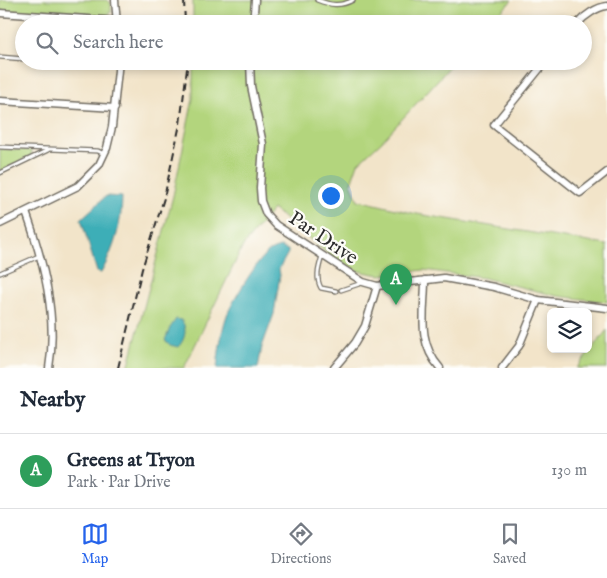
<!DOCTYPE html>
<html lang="en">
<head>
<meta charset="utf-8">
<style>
	:root { --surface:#fff; --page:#f2f2f3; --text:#1f2937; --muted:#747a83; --line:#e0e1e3; --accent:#2563eb }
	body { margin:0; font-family:"IM FELL English",serif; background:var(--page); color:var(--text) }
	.controls { position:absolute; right:15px; bottom:15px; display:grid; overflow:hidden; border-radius:8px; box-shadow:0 2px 8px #0003 }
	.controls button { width:45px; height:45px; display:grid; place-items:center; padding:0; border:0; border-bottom:1px solid var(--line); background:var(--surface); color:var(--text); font:25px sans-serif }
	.you { position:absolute; left:330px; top:195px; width:18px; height:18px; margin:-12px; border:4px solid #fff; border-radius:50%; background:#1a73e8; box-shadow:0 0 0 8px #1a73e833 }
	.badge { display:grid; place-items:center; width:32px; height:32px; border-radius:50%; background:var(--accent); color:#fff; font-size:16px; font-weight:700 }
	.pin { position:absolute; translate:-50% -41px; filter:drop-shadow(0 1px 2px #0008) }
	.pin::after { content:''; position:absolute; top:26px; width:18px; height:15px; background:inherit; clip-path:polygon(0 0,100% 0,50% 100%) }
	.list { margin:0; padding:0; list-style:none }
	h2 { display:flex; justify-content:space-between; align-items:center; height:65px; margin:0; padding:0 20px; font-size:21px }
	h2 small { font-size:16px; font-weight:400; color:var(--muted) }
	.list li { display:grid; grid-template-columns:32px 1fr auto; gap:15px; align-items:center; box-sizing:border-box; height:75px; padding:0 20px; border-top:1px solid var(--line) }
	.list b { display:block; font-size:19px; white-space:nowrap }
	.list p { margin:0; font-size:16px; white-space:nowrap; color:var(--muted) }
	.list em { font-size:16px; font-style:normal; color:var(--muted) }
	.icon { flex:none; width:28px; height:28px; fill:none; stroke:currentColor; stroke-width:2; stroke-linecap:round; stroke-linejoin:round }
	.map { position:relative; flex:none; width:607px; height:368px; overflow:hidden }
	.search { position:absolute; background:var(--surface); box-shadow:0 2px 8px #0003; left:15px; right:15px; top:15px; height:55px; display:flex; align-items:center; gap:12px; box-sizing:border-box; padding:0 18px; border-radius:28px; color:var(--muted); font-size:19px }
	.sheet { height:140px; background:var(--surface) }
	nav { display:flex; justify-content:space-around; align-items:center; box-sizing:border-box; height:70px; border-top:1px solid var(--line); background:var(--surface); font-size:14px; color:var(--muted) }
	nav a { display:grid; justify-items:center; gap:2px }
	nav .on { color:var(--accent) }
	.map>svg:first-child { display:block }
	.green { fill:#b3d57d; stroke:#6f8054 }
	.water { fill:#3daeb7; stroke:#346c71 }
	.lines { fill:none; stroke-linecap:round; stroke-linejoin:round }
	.service-casing { stroke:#716c62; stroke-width:5.5 }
	.minor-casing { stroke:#716c62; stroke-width:9 }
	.service { stroke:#fff; stroke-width:3 }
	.minor { stroke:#fff; stroke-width:6 }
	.rail { stroke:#2b2b2b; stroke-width:2; stroke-dasharray:8 4; stroke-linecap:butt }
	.labels { text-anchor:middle; stroke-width:4.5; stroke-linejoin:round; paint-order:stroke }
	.street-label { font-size:20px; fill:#2b2b2b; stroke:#fdfcf7 }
</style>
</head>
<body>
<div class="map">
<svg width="607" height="368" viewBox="0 0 607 368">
	<rect width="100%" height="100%" fill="#fdfcf7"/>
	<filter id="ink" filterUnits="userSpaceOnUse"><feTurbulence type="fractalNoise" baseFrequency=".02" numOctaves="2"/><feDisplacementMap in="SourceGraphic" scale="10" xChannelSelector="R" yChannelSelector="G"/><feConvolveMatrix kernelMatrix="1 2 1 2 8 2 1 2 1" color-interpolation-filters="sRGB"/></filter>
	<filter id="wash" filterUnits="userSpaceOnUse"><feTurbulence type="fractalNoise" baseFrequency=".0096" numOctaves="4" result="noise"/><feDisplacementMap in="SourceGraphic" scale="20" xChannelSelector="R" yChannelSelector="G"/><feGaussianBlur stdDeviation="1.12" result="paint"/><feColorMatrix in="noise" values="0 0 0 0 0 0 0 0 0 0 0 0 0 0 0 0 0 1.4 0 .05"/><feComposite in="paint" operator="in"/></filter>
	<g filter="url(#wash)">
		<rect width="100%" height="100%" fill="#f2e4c9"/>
		<g class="green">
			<path d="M 0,0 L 107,0 L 111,3 L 111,12 L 104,17 L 0,11 Z"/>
			<path d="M 193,0 L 512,0 L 490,24 L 193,24 Z"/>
			<path d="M 193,61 L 455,61 L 384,139 L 358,163 L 351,183 L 358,200 L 417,214 L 607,245 L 607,302 L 557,296 L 484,278 L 424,270 L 380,275 L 358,271 L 332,257 L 273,209 L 243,246 L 184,368 L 128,368 L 173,196 L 193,99 Z"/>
			<path d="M 0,149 L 28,150 L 31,151 L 32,155 L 0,172 Z"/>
			<path d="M 607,330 L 607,368 L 577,368 Z"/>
		</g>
		<g class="water">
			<path d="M 106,196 L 122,197 C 122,223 114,250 101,273 L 97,272 L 81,219 Z"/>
			<path d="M 280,247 L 288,250 L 288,253 L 279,269 L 280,275 L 274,314 L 262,347 L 258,368 L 217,368 C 219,350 221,332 227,315 C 232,302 258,258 270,251 C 273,249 277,248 280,247 Z"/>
			<path d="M 176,319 L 181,320 C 188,328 185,340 178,347 L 170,345 L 165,340 L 170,328 Z"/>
		</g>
	</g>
	<g filter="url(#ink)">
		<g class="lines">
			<defs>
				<g id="service">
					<path d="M 317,0 C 330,5 340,7 353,0"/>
					<path d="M 0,57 L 24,59"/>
					<path d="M 72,61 L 119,64"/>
					<path d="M 0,147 L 98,151 L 104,154"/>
					<path d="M 0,173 L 48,150"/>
					<path d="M 322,256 C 319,267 315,277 321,288 L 336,291"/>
					<path d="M 0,273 L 39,256"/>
					<path d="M 341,290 L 362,283"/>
				</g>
				<g id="minor">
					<path d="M 115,0 L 117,24"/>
					<path d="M 0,13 L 117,21"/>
					<path d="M 253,24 L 255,0"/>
					<path d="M 577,24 C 584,16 597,7 607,6"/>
					<path d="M 250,61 L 251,86 L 263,144 L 260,188 L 261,201 L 266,214 L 276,225 L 363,282 L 377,286 L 444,278 L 494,287 L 538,300 L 607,308"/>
					<path d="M 546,61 L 494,125 L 580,193 L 607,172"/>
					<path d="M 0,101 L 115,108"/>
					<path d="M 26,212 C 43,260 58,316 49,368"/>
					<path d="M 0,224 L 78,186 L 99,165 L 107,148 L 112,127 L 119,61"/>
					<path d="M 425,280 C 425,311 416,341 440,368"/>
					<path d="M 334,368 L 355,343 L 365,326 L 377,286"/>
					<path d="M 502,368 L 519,346 L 538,300"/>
				</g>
			</defs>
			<use href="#service" class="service-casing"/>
			<use href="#minor" class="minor-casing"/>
			<use href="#service" class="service"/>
			<use href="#minor" class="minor"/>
			<g class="rail">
				<path d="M 184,0 L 185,24"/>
				<path d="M 118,368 L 142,269 L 164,198 L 180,124 L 188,61"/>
			</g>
		</g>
	</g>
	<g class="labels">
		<g class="street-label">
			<text transform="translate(324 237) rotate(34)" y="7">Par Drive</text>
		</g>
	</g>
</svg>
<div class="controls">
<button><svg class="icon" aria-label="layers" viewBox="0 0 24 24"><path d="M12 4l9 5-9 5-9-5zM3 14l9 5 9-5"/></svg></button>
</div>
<div class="you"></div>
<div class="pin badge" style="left:396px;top:305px;background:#2e9e5b">A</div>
<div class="search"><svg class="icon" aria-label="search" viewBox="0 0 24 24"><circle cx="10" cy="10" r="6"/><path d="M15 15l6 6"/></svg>Search here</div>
</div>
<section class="sheet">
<h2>Nearby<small></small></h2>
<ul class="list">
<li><span class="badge" style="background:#2e9e5b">A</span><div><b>Greens at Tryon</b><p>Park · Par Drive</p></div><em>130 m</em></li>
</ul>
</section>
<nav>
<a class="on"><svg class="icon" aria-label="map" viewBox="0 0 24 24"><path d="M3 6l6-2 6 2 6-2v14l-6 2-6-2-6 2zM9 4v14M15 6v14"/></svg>Map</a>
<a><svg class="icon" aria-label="directions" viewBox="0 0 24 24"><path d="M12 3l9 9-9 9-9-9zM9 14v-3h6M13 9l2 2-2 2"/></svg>Directions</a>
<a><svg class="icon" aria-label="saved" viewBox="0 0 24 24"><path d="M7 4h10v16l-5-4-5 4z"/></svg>Saved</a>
</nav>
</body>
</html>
